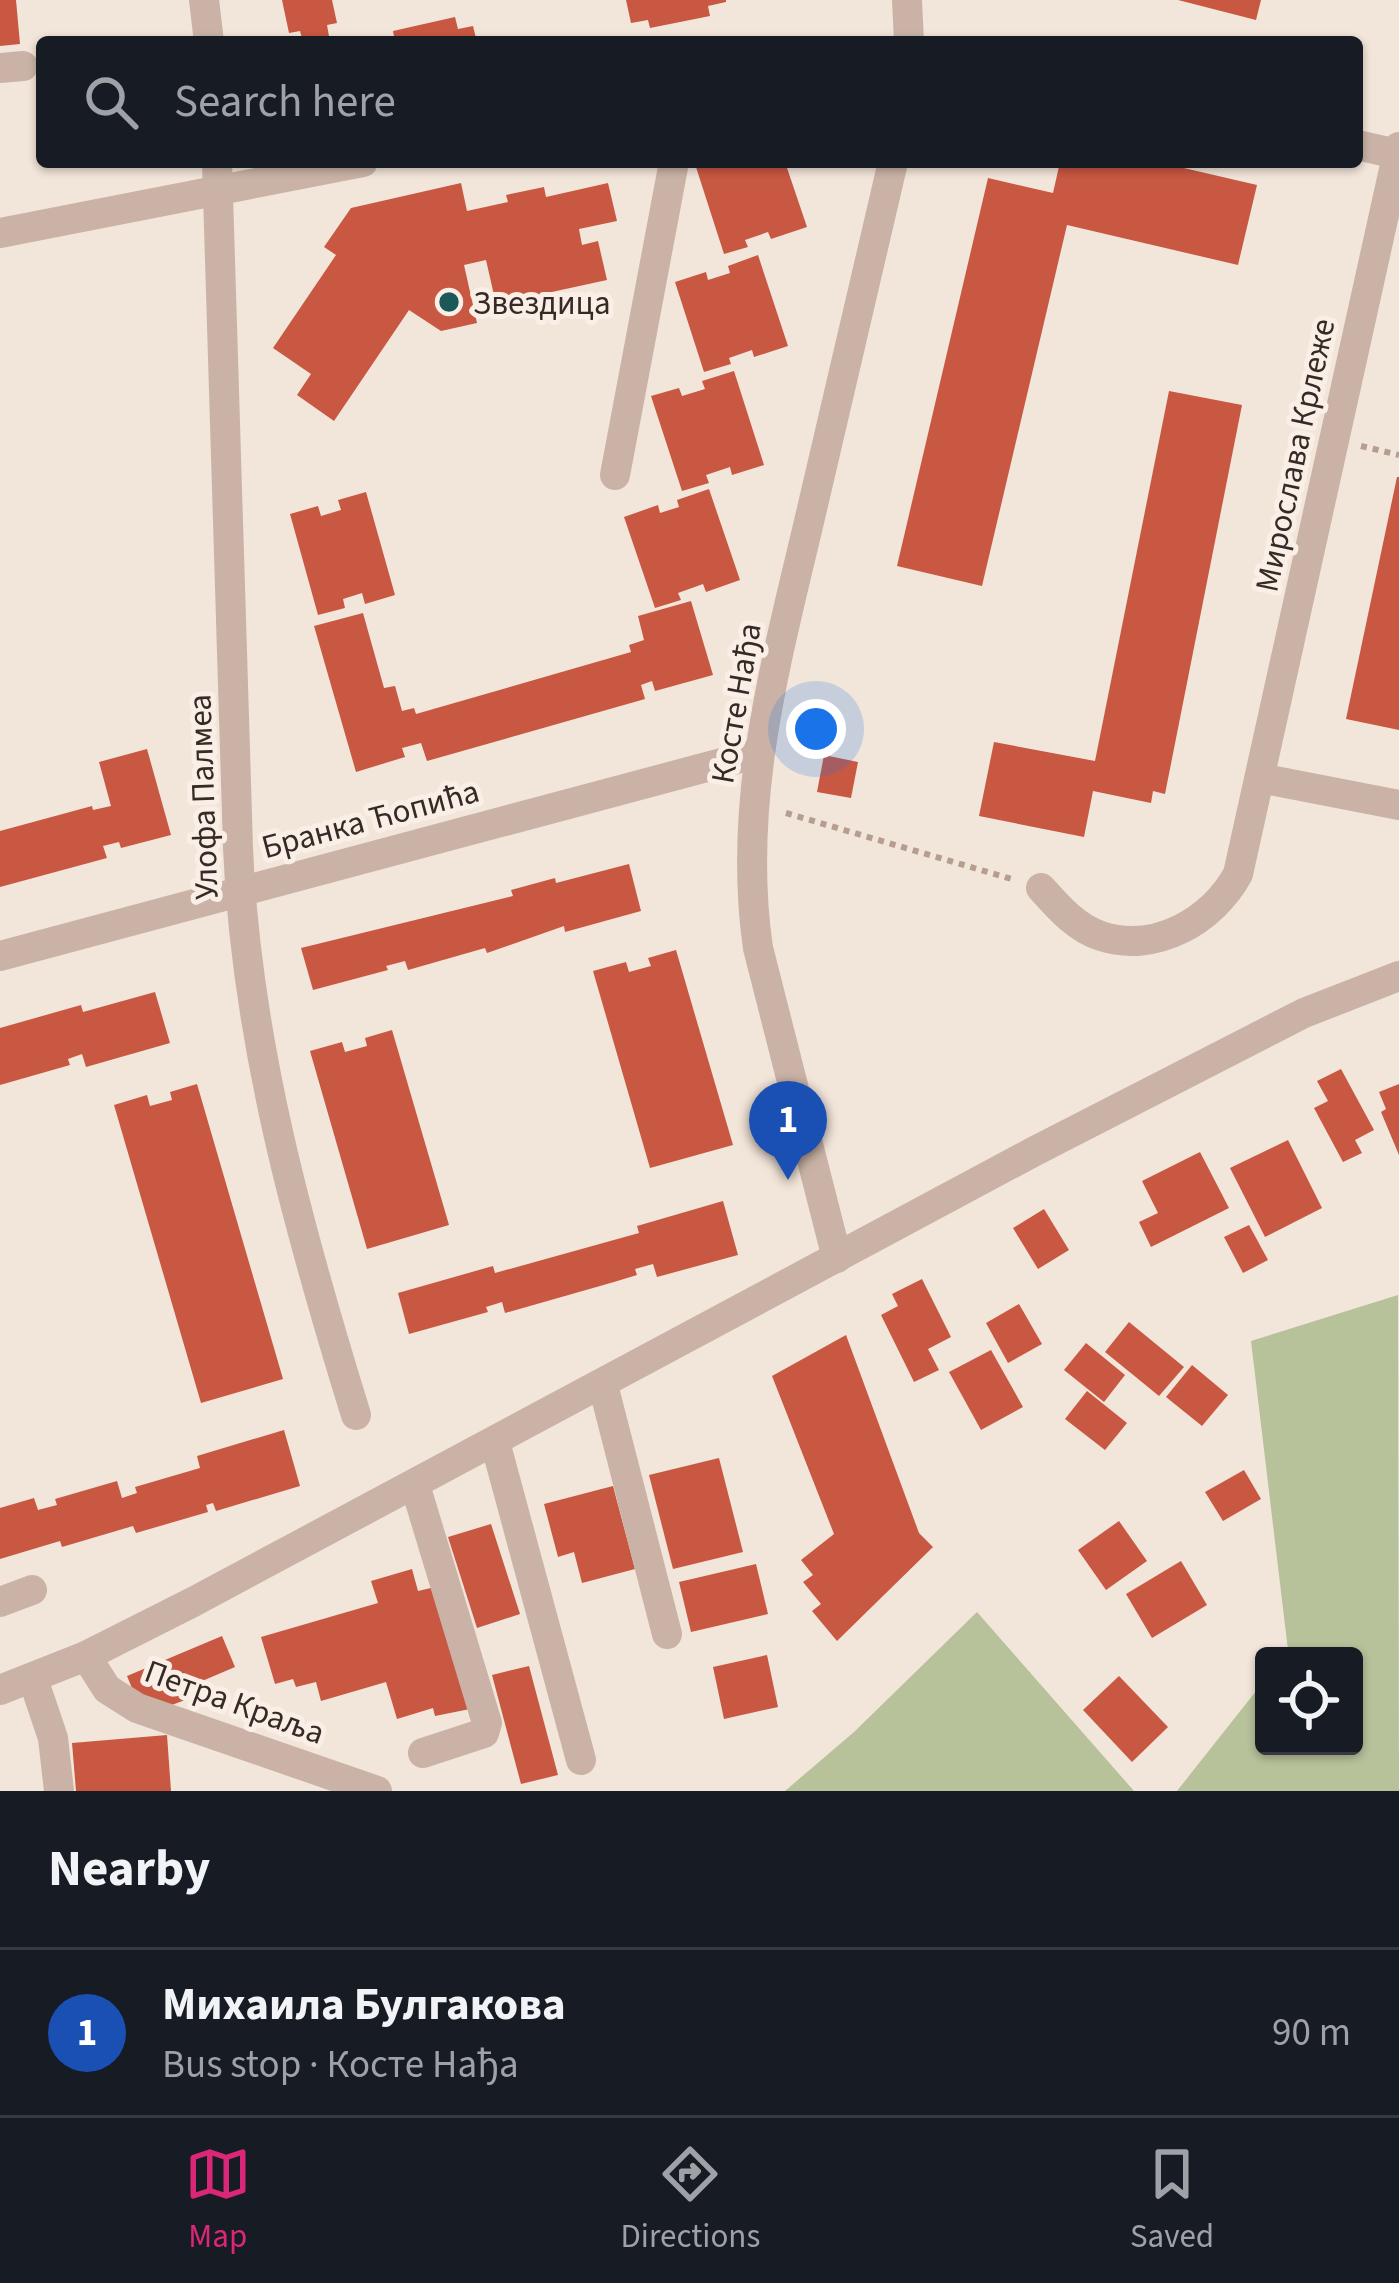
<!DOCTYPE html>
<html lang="en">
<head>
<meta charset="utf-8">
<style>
	:root { --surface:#171b24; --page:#242831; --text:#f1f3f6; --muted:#9ea1a6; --line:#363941; --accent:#db2777 }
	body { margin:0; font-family:"Source Sans 3",sans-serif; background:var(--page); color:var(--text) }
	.controls { position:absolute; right:36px; bottom:36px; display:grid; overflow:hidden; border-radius:12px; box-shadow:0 3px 9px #0004 }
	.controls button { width:108px; height:108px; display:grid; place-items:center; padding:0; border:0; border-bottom:3px solid var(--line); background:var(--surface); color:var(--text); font:60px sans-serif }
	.you { position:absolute; left:816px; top:729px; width:42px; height:42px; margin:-30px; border:9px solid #fff; border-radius:50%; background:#1a73e8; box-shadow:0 0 0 18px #1a73e833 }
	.badge { display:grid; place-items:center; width:78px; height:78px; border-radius:50%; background:var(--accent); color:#fff; font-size:39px; font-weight:700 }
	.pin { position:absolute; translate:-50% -99px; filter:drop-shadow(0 3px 6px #0008) }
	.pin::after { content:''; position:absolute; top:63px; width:42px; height:36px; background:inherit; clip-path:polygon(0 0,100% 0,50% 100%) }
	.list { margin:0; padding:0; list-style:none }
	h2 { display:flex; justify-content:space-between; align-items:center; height:156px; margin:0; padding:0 48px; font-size:51px }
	h2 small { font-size:39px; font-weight:400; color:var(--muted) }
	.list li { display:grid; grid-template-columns:78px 1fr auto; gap:36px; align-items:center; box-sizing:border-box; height:168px; padding:0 48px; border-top:3px solid var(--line) }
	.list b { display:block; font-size:45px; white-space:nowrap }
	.list p { margin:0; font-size:39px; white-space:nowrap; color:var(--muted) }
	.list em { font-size:39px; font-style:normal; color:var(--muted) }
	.icon { flex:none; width:66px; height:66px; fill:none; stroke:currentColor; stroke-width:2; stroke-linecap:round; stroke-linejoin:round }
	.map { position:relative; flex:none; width:1399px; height:1791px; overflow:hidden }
	.search { position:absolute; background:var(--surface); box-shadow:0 3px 9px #0004; left:36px; right:36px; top:36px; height:132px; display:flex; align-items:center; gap:30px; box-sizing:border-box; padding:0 42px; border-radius:12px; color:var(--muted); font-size:45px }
	.sheet { height:324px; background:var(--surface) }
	nav { display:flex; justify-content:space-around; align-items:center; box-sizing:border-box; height:168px; border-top:3px solid var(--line); background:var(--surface); font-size:33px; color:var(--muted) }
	nav a { display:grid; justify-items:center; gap:6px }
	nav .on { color:var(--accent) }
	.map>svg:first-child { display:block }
	.green { fill:#b7c19a }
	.building { fill:#c85842 }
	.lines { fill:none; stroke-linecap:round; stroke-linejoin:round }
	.path { stroke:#b69d90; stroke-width:6; stroke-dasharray:6 6; stroke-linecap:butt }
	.minor { stroke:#cab3a6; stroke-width:30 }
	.poi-dot { fill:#1c5857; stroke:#faefe6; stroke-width:4.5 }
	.labels { text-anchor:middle; stroke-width:10; stroke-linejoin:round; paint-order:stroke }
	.poi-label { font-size:33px; fill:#362a27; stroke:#faefe6; text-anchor:start }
	.street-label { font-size:33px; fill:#362a27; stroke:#faefe6 }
</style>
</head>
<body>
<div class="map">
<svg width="1399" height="1791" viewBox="0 0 1399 1791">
	<rect width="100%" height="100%" fill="#f2e5da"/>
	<g class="green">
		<path d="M 1398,1295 L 1399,1791 L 1177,1791 L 1264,1681 L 1264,1746 L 1354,1746 L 1354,1656 L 1284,1656 L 1288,1650 L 1251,1341 Z"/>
		<path d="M 977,1612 L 1134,1791 L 785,1791 L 854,1732 Z"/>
	</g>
	<g class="building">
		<path d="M 0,0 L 16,0 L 20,44 L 0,46 Z"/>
		<path d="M 282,0 L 332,0 L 337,23 L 327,25 L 330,42 L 303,42 L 300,31 L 289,33 Z"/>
		<path d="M 626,0 L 726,0 L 726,2 L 708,6 L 710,16 L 650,28 L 648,20 L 631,23 Z"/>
		<path d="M 1178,0 L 1261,0 L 1256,20 Z"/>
		<path d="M 455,17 L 458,29 L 473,26 L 477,42 L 395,42 L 393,31 Z"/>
		<path d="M 701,162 L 785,162 L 807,227 L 771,239 L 768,232 L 745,240 L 748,247 L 724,254 L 695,164 Z"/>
		<path d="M 1060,162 L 1158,162 L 1257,185 L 1238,265 L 1067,225 L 982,586 L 897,566 L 988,178 L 1053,193 Z"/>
		<path d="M 461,183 L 467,211 L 508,202 L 506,195 L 544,187 L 546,197 L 608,183 L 617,221 L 579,229 L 582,245 L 598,241 L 607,280 L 496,304 L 486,260 L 464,265 L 477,323 L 441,331 L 409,310 L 334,421 L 297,395 L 311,374 L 273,348 L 336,255 L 324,247 L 351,208 Z"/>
		<path d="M 758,255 L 788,346 L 754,357 L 752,350 L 729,358 L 731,364 L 704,372 L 675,282 L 706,272 L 708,280 L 730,273 L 728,266 Z"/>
		<path d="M 734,371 L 764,465 L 732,475 L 730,467 L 706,475 L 709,483 L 682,491 L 651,396 L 679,388 L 682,396 L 705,389 L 702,381 Z"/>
		<path d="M 1169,391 L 1242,405 L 1165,794 L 1153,791 L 1151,803 L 1093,791 L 1084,837 L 979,816 L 994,742 L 1095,761 Z"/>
		<path d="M 1397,477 L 1399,477 L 1399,730 L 1346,719 Z"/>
		<path d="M 709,489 L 740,580 L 706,592 L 703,584 L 678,593 L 681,600 L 655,608 L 624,517 L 658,505 L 660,513 L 679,507 L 677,500 Z"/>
		<path d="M 366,492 L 395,595 L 365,604 L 362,593 L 343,599 L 345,608 L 318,615 L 290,514 L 318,506 L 321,516 L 341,510 L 338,500 Z"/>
		<path d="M 691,601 L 713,675 L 655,691 L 652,681 L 641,685 L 645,699 L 427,761 L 421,743 L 402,748 L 405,757 L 356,772 L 314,626 L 363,613 L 384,688 L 395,686 L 402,711 L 414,708 L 416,714 L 631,652 L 629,645 L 644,640 L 638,616 Z"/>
		<path d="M 147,749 L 171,835 L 121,848 L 119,842 L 103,846 L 107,858 L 0,887 L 0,831 L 92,806 L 93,810 L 111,806 L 99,762 Z"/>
		<path d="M 824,755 L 858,762 L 851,798 L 817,792 Z"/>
		<path d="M 629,864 L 641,911 L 565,932 L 564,926 L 487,953 L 485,948 L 408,970 L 405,961 L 386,966 L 388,970 L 313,990 L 301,948 L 513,896 L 511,890 L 555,878 L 556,883 Z"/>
		<path d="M 676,950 L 733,1145 L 650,1168 L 593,971 L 626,962 L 629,972 L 651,966 L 648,958 Z"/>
		<path d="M 155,992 L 170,1043 L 86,1067 L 82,1054 L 68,1059 L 70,1065 L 0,1085 L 0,1028 L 81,1005 L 83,1012 Z"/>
		<path d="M 392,1030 L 449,1225 L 367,1249 L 310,1051 L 342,1042 L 345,1052 L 367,1046 L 365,1038 Z"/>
		<path d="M 1341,1069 L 1374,1130 L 1355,1140 L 1362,1153 L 1343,1162 L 1314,1108 L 1328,1101 L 1317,1081 Z"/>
		<path d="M 197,1084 L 283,1379 L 201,1403 L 114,1105 L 147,1095 L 150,1106 L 172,1100 L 170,1092 Z"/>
		<path d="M 1399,1084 L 1399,1155 L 1381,1112 L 1386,1109 L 1379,1092 Z"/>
		<path d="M 1288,1140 L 1322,1208 L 1265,1237 L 1230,1168 Z"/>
		<path d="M 1200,1152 L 1229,1208 L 1151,1247 L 1139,1222 L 1158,1213 L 1142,1181 Z"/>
		<path d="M 723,1201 L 738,1255 L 657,1277 L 653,1264 L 635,1269 L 637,1275 L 614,1282 L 505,1313 L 502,1302 L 486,1307 L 488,1312 L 409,1334 L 398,1293 L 493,1266 L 495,1273 L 639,1233 L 637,1226 Z"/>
		<path d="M 1044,1209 L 1069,1250 L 1038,1269 L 1013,1228 Z"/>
		<path d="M 1249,1225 L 1268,1260 L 1243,1273 L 1224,1237 Z"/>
		<path d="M 922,1279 L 951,1337 L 928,1349 L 939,1370 L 914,1382 L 881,1315 L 898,1306 L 892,1294 Z"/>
		<path d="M 1019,1304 L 1042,1344 L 1008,1363 L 986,1323 Z"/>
		<path d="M 1129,1322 L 1184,1367 L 1159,1396 L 1105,1352 Z"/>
		<path d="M 846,1335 L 919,1533 L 933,1547 L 837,1641 L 812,1611 L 821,1604 L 803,1582 L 813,1575 L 801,1560 L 834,1534 L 772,1376 Z"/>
		<path d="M 1086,1343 L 1125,1375 L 1104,1402 L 1064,1370 Z"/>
		<path d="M 991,1350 L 1023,1407 L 981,1430 L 949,1372 Z"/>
		<path d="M 1192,1365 L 1228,1395 L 1202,1426 L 1166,1397 Z"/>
		<path d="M 1087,1391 L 1127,1423 L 1105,1450 L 1065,1419 Z"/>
		<path d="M 284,1430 L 300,1486 L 216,1511 L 213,1503 L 206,1505 L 208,1512 L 136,1533 L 133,1526 L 62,1547 L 60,1541 L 0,1559 L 0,1508 L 34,1498 L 38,1510 L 57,1505 L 55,1499 L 117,1481 L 122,1498 L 137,1493 L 135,1487 L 200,1468 L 197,1456 Z"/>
		<path d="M 719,1458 L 743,1552 L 673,1569 L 649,1475 Z"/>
		<path d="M 1244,1470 L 1261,1499 L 1223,1521 L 1205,1492 Z"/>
		<path d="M 613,1486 L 635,1569 L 582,1583 L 574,1552 L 558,1557 L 544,1504 Z"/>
		<path d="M 1119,1521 L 1147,1561 L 1106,1590 L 1078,1550 Z"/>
		<path d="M 491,1524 L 520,1614 L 477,1628 L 448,1537 Z"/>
		<path d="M 1181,1561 L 1207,1605 L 1152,1638 L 1126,1594 Z"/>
		<path d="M 756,1564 L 768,1614 L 691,1632 L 679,1582 Z"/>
		<path d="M 412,1569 L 418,1591 L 435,1587 L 470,1709 L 435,1716 L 433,1708 L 397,1719 L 386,1682 L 321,1701 L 316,1682 L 296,1687 L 293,1679 L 275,1684 L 261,1637 L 378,1603 L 371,1581 Z"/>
		<path d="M 222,1636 L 235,1667 L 181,1690 L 185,1700 L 164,1708 L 136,1698 L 127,1676 Z"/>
		<path d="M 767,1655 L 778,1707 L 724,1719 L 713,1667 Z"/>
		<path d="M 529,1666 L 558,1775 L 521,1784 L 492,1675 Z"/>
		<path d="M 1119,1676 L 1168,1727 L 1132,1762 L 1083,1710 Z"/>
		<path d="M 167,1735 L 171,1791 L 76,1791 L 72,1743 Z"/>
	</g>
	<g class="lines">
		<g class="path">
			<path d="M 1361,446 L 1399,455"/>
			<path d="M 786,813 L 1015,880"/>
		</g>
		<g class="minor">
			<path d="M 204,0 L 209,42"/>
			<path d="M 907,0 L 909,42"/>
			<path d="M 0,68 L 23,66"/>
			<path d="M 1357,145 L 1397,154"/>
			<path d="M 217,162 L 238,848 C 246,1041 299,1231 356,1415"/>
			<path d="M 0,233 L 363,162"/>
			<path d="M 615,475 L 674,162"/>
			<path d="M 1260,778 L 1399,805"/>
			<path d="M 1041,888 C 1058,907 1076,928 1101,936 C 1155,954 1212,921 1238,874 L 1399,147"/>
			<path d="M 0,956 L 759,753"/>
			<path d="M 837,1258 L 758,948 C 737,804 775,665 808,526 C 836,405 865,283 893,162"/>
			<path d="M 603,1385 L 667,1634"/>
			<path d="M 495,1442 L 581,1760"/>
			<path d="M 415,1485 L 487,1723 L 484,1733 L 423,1753"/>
			<path d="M 0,1602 L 32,1590"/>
			<path d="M 86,1656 L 107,1689 L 137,1708 L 377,1791"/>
			<path d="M 33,1679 L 53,1738 L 59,1791"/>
			<path d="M 0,1690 L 86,1656 L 193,1602 L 1035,1151 L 1304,1013 L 1399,976"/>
		</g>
	</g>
	<circle class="poi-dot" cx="449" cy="302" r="12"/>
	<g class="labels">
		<g class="poi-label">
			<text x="473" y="314">Звездица</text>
		</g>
		<g class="street-label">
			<text transform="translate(1294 455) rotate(-78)" y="12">Мирослава Крлеже</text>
			<text transform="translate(735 703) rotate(-80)" y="12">Косте Нађа</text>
			<text transform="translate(202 797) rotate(-92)" y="12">Улофа Палмеа</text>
			<text transform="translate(370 818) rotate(-15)" y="12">Бранка Ћопића</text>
			<text transform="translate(235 1701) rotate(20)" y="12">Петра Краља</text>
		</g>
	</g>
</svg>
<div class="controls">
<button><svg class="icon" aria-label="locate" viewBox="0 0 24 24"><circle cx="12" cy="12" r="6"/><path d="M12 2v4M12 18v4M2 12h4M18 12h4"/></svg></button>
</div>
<div class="you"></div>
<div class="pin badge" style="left:788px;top:1180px;background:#1a4fb4">1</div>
<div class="search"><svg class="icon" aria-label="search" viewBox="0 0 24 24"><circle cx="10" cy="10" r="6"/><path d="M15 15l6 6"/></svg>Search here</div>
</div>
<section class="sheet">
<h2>Nearby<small></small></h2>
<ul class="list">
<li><span class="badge" style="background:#1a4fb4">1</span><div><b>Михаила Булгакова</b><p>Bus stop · Косте Нађа</p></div><em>90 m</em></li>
</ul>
</section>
<nav>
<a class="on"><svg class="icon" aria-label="map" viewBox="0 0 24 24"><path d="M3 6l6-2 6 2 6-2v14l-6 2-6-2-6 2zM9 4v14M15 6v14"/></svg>Map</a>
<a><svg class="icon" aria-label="directions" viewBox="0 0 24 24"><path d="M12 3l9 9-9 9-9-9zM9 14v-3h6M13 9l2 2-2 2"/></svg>Directions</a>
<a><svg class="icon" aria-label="saved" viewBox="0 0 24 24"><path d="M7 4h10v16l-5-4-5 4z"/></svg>Saved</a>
</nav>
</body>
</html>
